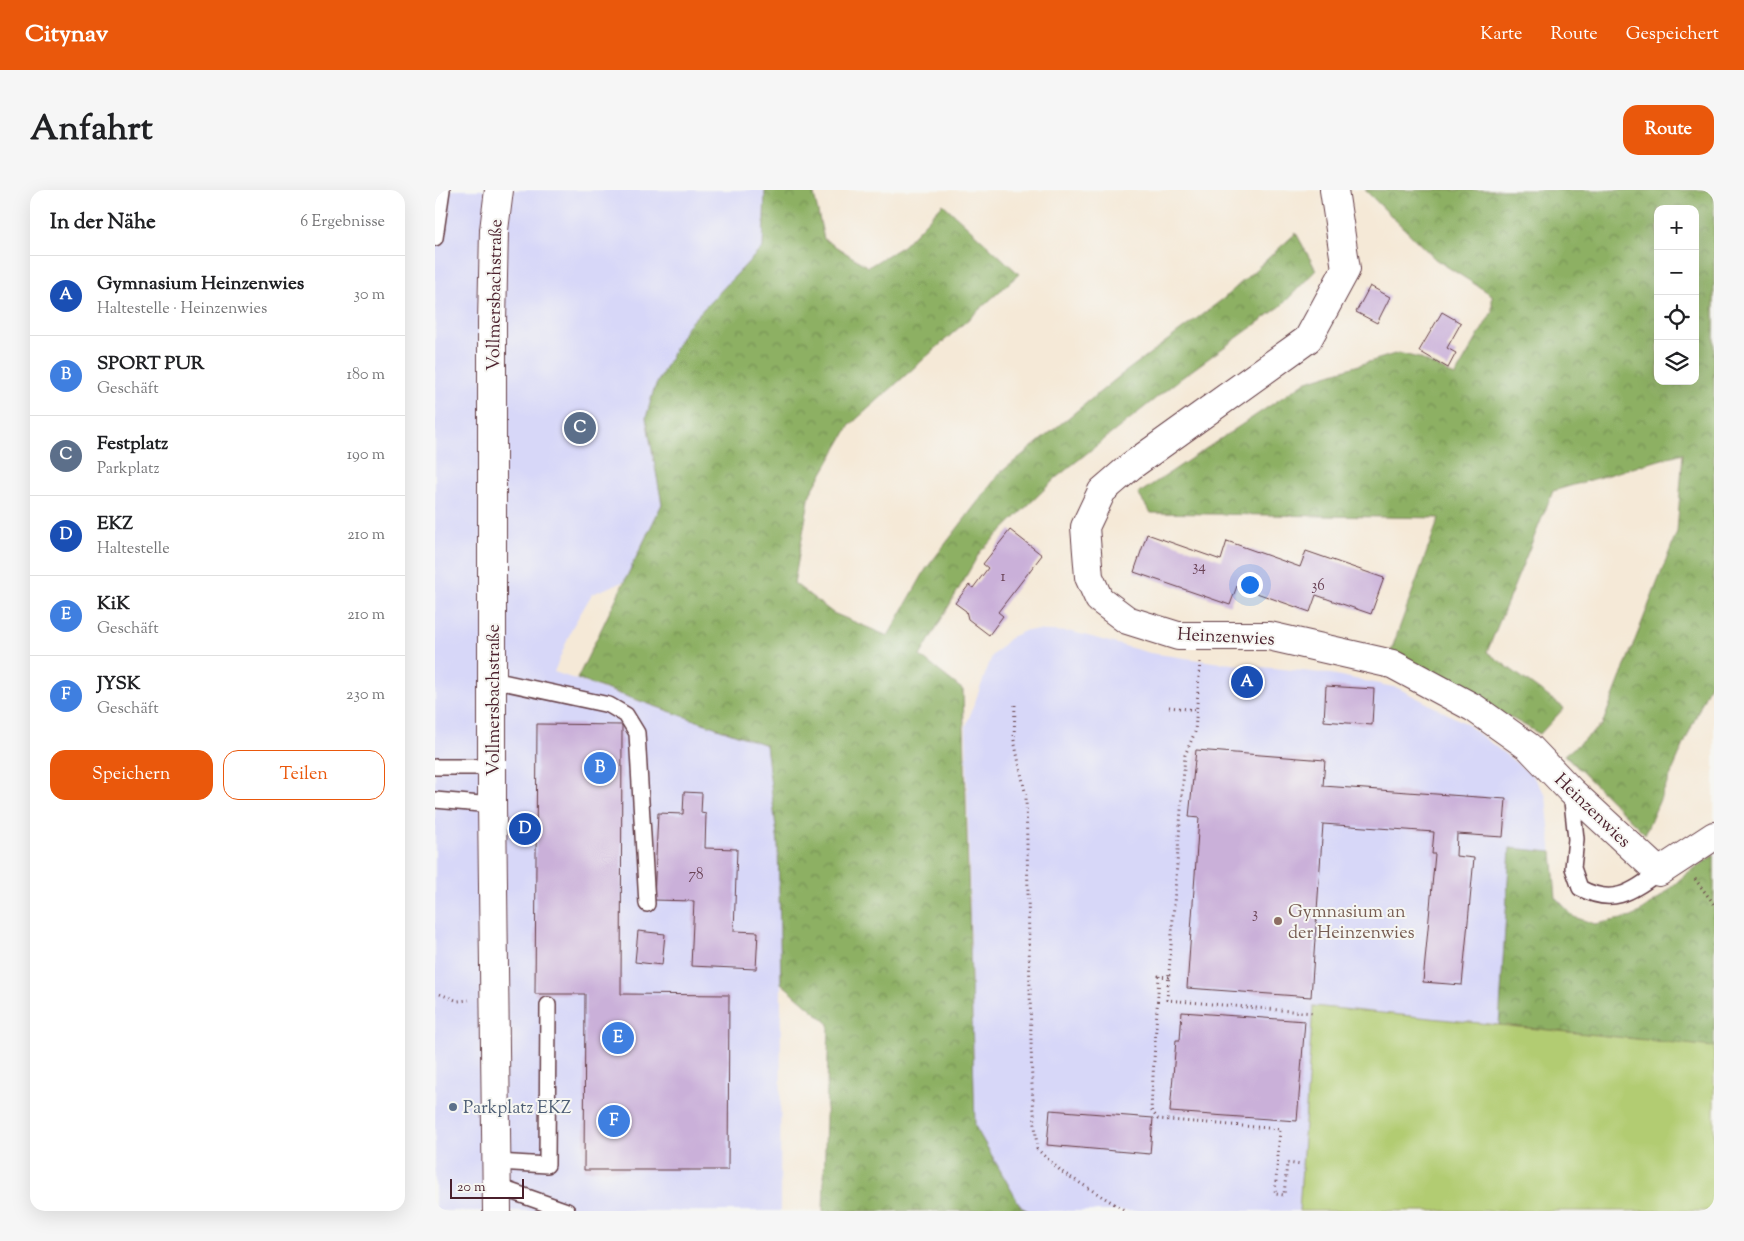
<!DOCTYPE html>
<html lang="de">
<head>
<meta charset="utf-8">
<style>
	:root { --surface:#fff; --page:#f6f6f6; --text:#202124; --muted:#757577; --line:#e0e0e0; --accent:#ea580c }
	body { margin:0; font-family:"Sorts Mill Goudy",serif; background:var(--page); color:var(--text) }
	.controls { position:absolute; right:15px; top:15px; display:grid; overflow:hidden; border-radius:10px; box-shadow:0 5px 20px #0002 }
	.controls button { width:45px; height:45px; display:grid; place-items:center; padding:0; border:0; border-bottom:1px solid var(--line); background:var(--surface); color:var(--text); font:25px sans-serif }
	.scale { position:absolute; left:15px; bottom:12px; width:74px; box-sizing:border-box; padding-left:5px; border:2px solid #4a1f2b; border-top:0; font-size:14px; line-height:18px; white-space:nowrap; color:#4a1f2b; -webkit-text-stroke:4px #f6f6f2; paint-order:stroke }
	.you { position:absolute; left:814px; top:394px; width:18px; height:18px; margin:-12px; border:4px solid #fff; border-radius:50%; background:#1a73e8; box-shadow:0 0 0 8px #1a73e833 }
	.badge { display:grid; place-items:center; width:32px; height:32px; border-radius:50%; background:var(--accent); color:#fff; font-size:16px; font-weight:700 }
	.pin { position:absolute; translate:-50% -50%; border:2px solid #fff; box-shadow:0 1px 5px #0006 }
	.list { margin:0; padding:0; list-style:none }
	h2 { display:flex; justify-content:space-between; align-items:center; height:65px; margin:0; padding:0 20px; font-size:21px }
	h2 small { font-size:16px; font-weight:400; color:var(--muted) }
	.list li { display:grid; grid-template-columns:32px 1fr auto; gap:15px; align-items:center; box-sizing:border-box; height:80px; padding:0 20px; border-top:1px solid var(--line) }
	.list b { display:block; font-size:19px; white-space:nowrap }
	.list p { margin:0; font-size:16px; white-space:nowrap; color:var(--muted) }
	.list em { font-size:16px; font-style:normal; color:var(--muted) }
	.actions { display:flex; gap:10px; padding:15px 20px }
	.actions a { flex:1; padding:11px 0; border:1px solid var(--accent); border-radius:15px; text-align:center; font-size:18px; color:var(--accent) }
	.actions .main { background:var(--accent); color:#fff }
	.icon { flex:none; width:28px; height:28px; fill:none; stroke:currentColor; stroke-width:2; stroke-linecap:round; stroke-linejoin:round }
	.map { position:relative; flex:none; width:1279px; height:1021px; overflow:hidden; border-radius:15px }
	header { display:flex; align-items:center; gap:30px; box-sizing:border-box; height:70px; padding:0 25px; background:var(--accent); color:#fff }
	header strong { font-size:24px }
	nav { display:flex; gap:28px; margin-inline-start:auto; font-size:18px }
	.intro { display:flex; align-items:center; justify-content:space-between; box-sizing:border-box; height:120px; padding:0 30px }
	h1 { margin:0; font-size:35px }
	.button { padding:12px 22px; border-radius:15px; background:var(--accent); color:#fff; font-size:18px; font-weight:700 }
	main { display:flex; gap:30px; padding:0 30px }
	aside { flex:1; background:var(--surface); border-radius:15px; box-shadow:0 5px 20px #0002 }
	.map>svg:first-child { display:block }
	.built { fill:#d7d7f8 }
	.forest { fill:url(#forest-crowns); stroke:#6c6848; fill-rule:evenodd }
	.park { fill:#b2cc72; stroke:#7e764e }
	.building { fill:#cab0d9 }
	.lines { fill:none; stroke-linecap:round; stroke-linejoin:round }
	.lane-casing { stroke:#643d45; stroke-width:18 }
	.street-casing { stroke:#643d45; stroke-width:30 }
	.secondary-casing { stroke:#643d45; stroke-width:30 }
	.path { stroke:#643d45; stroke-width:3; stroke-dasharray:1 4; stroke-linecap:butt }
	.lane { stroke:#fff; stroke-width:15 }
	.street { stroke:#fff; stroke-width:28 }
	.secondary { stroke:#fff; stroke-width:28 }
	.education-dot { fill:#8d6e63; stroke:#f6f6f2; stroke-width:2 }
	.service-dot { fill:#5c6f8a; stroke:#f6f6f2; stroke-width:2 }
	.labels { text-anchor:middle; stroke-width:4; stroke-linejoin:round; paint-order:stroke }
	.number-label { font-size:15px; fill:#6a4356 }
	.street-label { font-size:18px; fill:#4a1f2b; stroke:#f6f6f2 }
	.education-label { font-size:18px; fill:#785e54; stroke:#f6f6f2; text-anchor:start }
	.service-label { font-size:18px; fill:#4e5e75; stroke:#f6f6f2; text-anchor:start }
</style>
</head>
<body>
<header>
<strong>Citynav</strong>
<nav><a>Karte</a><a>Route</a><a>Gespeichert</a></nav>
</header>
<div class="intro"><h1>Anfahrt</h1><a class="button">Route</a></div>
<main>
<aside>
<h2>In der Nähe<small>6 Ergebnisse</small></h2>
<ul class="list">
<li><span class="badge" style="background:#1a4fb4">A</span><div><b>Gymnasium Heinzenwies</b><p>Haltestelle · Heinzenwies</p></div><em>30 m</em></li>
<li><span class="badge" style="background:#3f7fe0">B</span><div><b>SPORT PUR</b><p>Geschäft</p></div><em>180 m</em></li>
<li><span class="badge" style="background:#5c6f8a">C</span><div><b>Festplatz</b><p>Parkplatz</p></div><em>190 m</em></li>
<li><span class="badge" style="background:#1a4fb4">D</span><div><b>EKZ</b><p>Haltestelle</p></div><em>210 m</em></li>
<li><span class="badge" style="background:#3f7fe0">E</span><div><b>KiK</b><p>Geschäft</p></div><em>210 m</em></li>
<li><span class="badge" style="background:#3f7fe0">F</span><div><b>JYSK</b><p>Geschäft</p></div><em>230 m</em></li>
</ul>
<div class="actions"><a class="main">Speichern</a><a>Teilen</a></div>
</aside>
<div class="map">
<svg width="1279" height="1021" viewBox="0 0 1279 1021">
	<defs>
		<pattern id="forest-crowns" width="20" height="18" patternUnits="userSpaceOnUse" patternTransform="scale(1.25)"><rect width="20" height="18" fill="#8db064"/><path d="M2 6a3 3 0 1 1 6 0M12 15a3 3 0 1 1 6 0" fill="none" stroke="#758f53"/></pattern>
	</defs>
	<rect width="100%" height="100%" fill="#f6f6f2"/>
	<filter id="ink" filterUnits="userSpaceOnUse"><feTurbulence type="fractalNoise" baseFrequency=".02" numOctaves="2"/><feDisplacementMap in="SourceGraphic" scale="10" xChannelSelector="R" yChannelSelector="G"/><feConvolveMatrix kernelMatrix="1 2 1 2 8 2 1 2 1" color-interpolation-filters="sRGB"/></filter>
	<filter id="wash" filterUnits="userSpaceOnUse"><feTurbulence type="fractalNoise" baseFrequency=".0096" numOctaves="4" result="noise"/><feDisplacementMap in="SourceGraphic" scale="20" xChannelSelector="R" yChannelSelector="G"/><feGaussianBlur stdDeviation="1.12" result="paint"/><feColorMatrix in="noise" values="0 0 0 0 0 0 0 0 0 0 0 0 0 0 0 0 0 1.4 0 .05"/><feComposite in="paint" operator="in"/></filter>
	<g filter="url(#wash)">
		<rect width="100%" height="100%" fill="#f5e9d7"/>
		<g class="built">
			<path d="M 0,0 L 332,0 L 328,57 L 252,136 L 211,228 L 227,314 L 190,391 L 157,404 L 138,436 L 119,482 L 331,555 L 343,654 L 346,793 L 345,1021 L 0,1021 Z"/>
			<path d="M 592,440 L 638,442 L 715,463 L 778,472 L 896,484 L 963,498 L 1030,533 L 1097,585 L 1111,606 L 1121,707 L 1139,727 L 1160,734 L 1197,728 L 1222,710 L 1251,684 L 1279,781 L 1279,1021 L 593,1021 L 586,1017 L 540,936 L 531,536 L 557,466 L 576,447 Z"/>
		</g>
		<g class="forest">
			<path d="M 330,0 L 378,0 L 389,49 L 433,77 L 468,56 L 508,14 L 584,84 L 415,235 L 375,304 L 359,393 L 398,423 L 453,446 L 491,379 L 565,283 L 686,185 L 788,109 L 861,43 L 881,80 L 846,116 L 745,189 L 622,287 L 545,362 L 485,466 L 528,500 L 540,936 L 586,1017 L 593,1021 L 388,1021 L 394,834 L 346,793 L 343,654 L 331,555 L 142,489 L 227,314 L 211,228 L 219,199 L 252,136 L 328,57 Z"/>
			<path d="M 930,0 L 1279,0 L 1279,485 L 1210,644 L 1130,565 L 1167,535 L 1242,342 L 1248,263 L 1118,301 L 1052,462 L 1129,518 L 1105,544 L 956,461 L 1004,328 L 716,323 L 703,304 L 872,191 L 963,163 L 984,168 L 1020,186 L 1057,122 L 1057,105 L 1000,69 ZM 1223,19 L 1260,19 L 1260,191 L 1223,191 Z"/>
			<path d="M 1075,658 L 1117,662 L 1121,708 L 1139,727 L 1160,734 L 1197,727 L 1222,710 L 1251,684 L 1279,665 L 1279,857 L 1064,835 Z"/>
		</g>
		<path class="park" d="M 878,816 L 1279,857 L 1279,1021 L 864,1021 Z"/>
		<g id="blocks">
			<g class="building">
				<path d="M 935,96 L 955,107 L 942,133 L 921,122 Z"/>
				<path d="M 1007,122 L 1026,133 L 1012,158 L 1021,163 L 1013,178 L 984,161 Z"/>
				<path d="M 575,340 L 607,365 L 563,422 L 568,426 L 554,445 L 533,429 L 531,421 L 520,413 L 534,395 L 538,398 L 553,378 L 548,374 Z"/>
				<path d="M 712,344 L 786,370 L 792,351 L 865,377 L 871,361 L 949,388 L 936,424 L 881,405 L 875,422 L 802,396 L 795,415 L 699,382 Z"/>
				<path d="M 891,496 L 939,499 L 937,535 L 889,531 Z"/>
				<path d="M 102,534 L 187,535 L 186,804 L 294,805 L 293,980 L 149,980 L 150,804 L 100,804 Z"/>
				<path d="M 761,560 L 890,570 L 888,596 L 1071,609 L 1068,647 L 1022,644 L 1021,666 L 1039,668 L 1027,795 L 988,792 L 1000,664 L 997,664 L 999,642 L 888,634 L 876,807 L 752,798 L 764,628 L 754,627 Z"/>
				<path d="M 249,602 L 267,603 L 266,623 L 271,624 L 270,658 L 302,659 L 299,741 L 323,742 L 321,779 L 256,776 L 259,711 L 219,710 L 223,623 L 248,624 Z"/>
				<path d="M 203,741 L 230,744 L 227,775 L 200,772 Z"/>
				<path d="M 747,822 L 870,831 L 862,931 L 735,922 L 741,850 L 745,850 Z"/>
				<path d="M 615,920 L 718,928 L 715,964 L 612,955 Z"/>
			</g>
		</g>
	</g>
	<g filter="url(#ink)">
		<use href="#blocks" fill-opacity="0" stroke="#643d45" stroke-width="1"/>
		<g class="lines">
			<defs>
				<g id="lane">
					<path d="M 0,48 L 7,0"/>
					<path d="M 58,490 L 174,515 L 191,525 L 202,543 L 212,714"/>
					<path d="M 0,577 L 57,577"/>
					<path d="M 1136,602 L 1141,649 L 1138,678 L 1145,698 C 1178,716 1196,702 1224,682"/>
					<path d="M 0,610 L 57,615"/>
					<path d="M 61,972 L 112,975 L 113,815"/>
					<path d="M 61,996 L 132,1021"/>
				</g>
				<path id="street" d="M 899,0 L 911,79 L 873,149 L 696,276 L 667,301 L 650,337 L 654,387 L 664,409 L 692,430 L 743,446 L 834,446 L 957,474 L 1039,518 L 1094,557 L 1136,601 L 1224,682 L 1279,646"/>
				<path id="secondary" d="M 62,1021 L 57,615 L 57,132 L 59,40 L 64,0"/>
			</defs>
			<use href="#lane" class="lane-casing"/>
			<use href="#street" class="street-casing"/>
			<use href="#secondary" class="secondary-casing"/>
			<g class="path">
				<path d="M 765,472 L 760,542 L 750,565 L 732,810 L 878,823"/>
				<path d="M 580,515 L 579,550 L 591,606 L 597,897 L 602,959 L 627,982 L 691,1021"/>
				<path d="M 734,517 L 762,520"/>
				<path d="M 1260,689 L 1279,714"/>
				<path d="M 734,787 L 724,786 L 716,920 L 723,929 L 845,939 L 840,1004 L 849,1005 L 852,973 L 867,975"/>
				<path d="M 5,804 L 23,811 L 34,810"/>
			</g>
			<use href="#lane" class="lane"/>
			<use href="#street" class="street"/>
			<use href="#secondary" class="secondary"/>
		</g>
	</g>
	<circle class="education-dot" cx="843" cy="731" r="5"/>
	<circle class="service-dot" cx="18" cy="917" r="5"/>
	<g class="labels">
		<g class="number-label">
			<text x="764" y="381">34</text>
			<text x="568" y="391">1</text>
			<text x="883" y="400">36</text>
			<text x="261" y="689">78</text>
			<text x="820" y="728">3</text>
		</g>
		<g class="street-label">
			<text transform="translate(59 105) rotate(-89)" y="6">Vollmersbachstraße</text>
			<text transform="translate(791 446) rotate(3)" y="6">Heinzenwies</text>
			<text transform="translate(58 510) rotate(-90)" y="6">Vollmersbachstraße</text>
			<text transform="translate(1158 620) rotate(44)" y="6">Heinzenwies</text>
		</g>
		<g class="education-label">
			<text x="853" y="727">Gymnasium an<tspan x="853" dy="21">der Heinzenwies</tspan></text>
		</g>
		<g class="service-label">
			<text x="28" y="923">Parkplatz EKZ</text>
		</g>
	</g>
</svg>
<div class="controls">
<button>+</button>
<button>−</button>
<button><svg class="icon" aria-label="locate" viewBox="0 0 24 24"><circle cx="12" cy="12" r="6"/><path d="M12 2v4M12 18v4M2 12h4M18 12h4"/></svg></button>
<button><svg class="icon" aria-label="layers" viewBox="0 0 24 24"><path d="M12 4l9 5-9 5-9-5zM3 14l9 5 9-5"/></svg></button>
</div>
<div class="scale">20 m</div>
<div class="you"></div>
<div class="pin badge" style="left:812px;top:492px;background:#1a4fb4">A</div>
<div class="pin badge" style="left:165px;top:578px;background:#3f7fe0">B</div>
<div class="pin badge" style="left:145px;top:238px;background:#5c6f8a">C</div>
<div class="pin badge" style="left:90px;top:639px;background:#1a4fb4">D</div>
<div class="pin badge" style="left:183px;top:848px;background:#3f7fe0">E</div>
<div class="pin badge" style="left:179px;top:931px;background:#3f7fe0">F</div>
</div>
</main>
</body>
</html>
